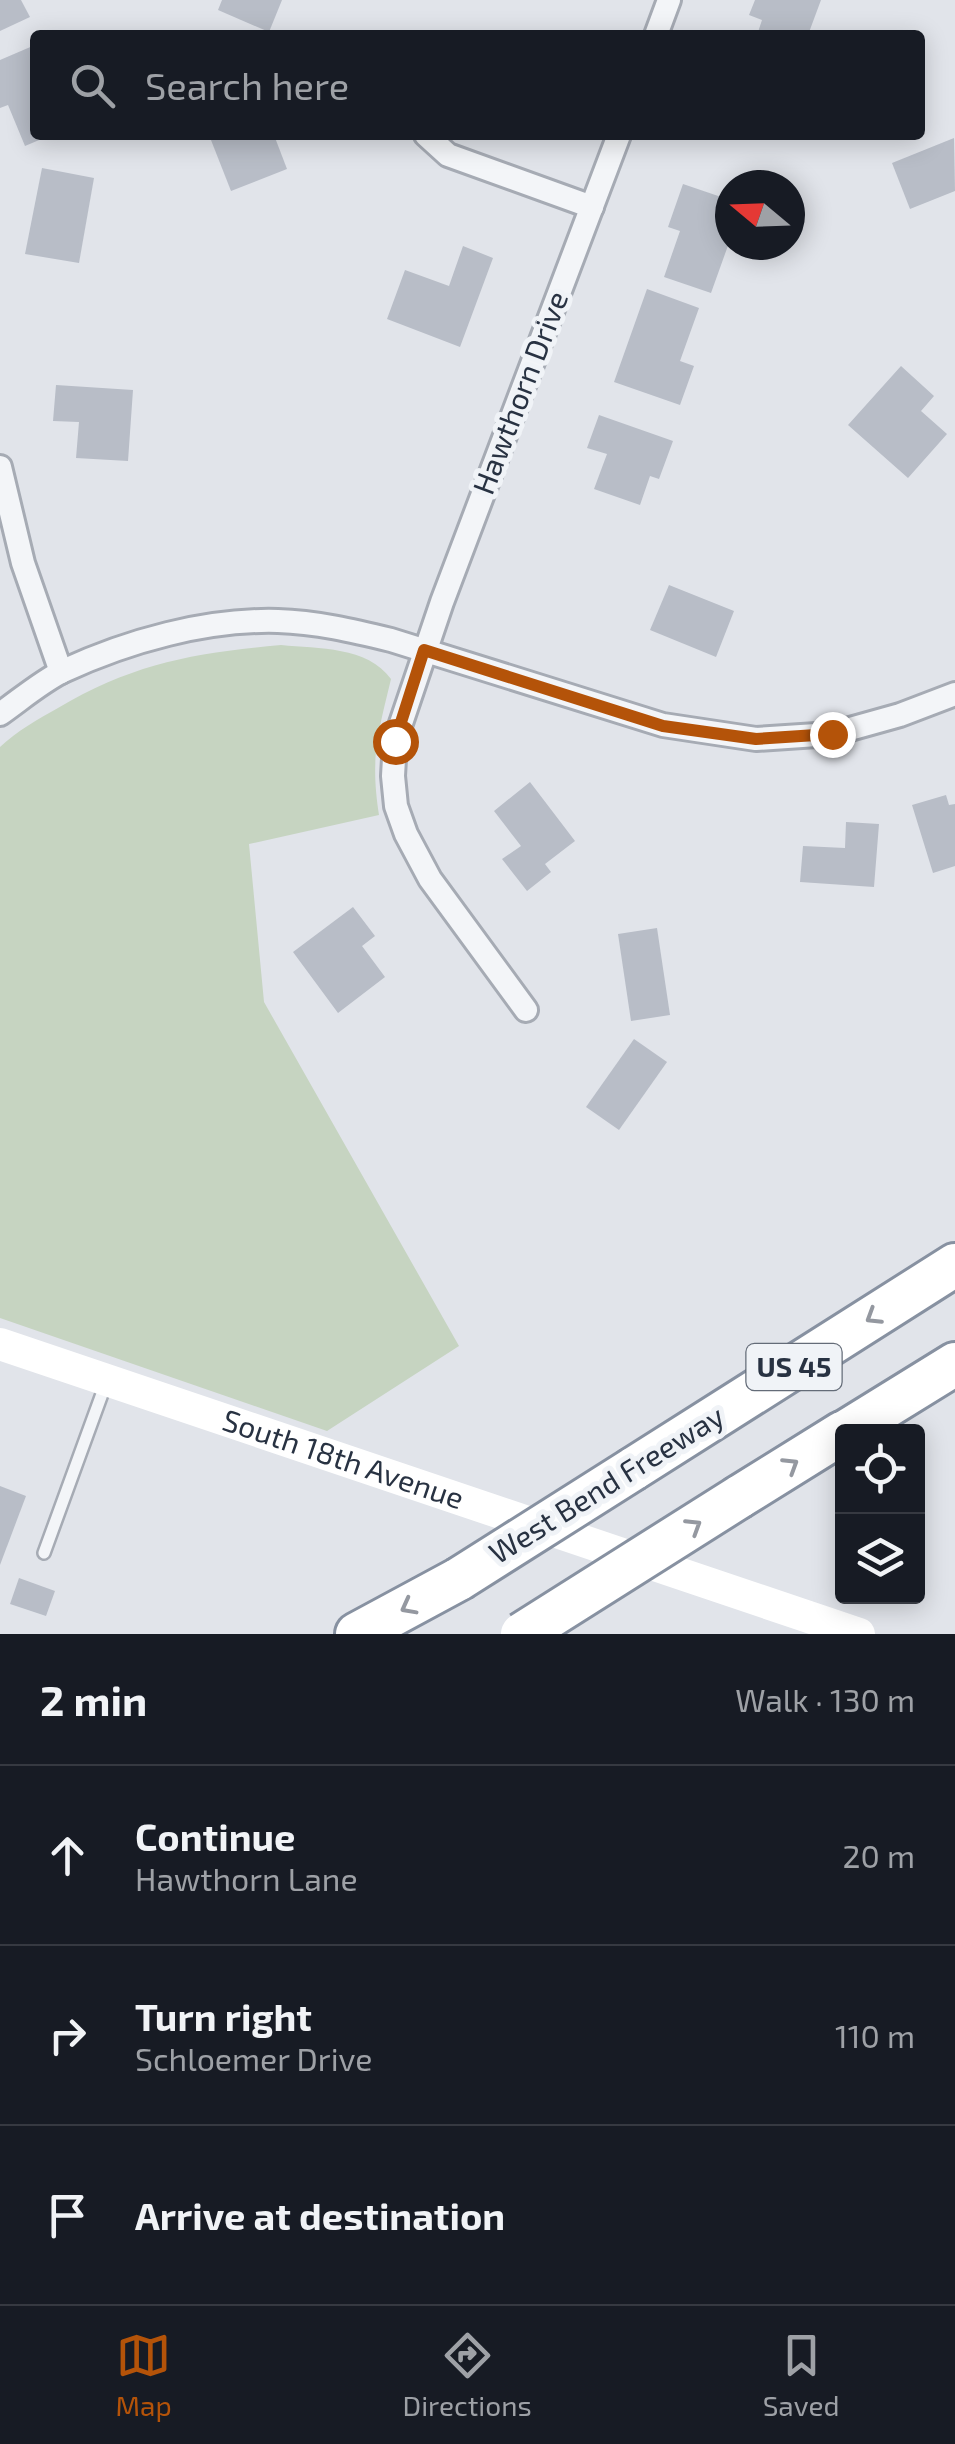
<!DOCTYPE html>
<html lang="en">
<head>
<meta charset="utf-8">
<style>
	:root { --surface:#171b24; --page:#20242c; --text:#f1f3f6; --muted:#9ea1a6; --line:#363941; --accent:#b45309 }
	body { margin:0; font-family:"Exo 2",sans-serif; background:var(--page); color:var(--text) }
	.controls { position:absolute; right:30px; bottom:30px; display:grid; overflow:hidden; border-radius:10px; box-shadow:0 5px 25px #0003 }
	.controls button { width:90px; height:90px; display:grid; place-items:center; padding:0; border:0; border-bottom:2px solid var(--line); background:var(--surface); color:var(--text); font:50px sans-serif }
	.compass { position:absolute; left:715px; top:170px; width:90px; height:90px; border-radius:50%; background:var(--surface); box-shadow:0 5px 25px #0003; rotate:289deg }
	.stop { position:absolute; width:30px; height:30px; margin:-22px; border:8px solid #b45309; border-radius:50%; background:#fff }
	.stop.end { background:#b45309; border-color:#fff; box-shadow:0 2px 10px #0008 }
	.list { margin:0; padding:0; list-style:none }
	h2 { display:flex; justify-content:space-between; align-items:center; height:130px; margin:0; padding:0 40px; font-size:42px }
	h2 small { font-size:32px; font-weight:400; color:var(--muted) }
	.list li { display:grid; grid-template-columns:65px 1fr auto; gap:30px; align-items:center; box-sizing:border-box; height:180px; padding:0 40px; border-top:2px solid var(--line) }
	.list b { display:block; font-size:38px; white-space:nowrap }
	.list p { margin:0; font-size:32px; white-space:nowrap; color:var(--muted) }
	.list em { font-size:32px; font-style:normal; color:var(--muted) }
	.icon { flex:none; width:55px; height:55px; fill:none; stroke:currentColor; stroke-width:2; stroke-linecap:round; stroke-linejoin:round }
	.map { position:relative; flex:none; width:955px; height:1634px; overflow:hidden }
	.search { position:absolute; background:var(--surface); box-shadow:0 5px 25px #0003; left:30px; right:30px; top:30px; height:110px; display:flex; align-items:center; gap:25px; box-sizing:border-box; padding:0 35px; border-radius:10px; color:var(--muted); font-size:38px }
	.sheet { height:670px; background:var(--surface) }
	nav { display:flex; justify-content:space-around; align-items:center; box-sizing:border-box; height:140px; border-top:2px solid var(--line); background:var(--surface); font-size:28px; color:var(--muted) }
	nav a { display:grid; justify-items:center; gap:5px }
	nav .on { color:var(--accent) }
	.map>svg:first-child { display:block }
	.green { fill:#c6d4c1 }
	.building { fill:#b8bdc7 }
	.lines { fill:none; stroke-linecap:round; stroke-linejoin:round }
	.lane-casing { stroke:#a6abb4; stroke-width:16 }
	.street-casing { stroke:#a6abb4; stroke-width:28 }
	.highway-casing { stroke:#8791a1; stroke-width:48 }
	.lane { stroke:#f3f5f8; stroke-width:11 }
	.street { stroke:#f3f5f8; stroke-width:22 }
	.secondary { stroke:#fff; stroke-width:32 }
	.highway { stroke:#fff; stroke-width:42 }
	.highway-bridge-casing { stroke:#8791a1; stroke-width:48; stroke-linecap:butt }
	.highway-bridge { stroke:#fff; stroke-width:42 }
	.oneway { stroke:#9498a0 }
	.route { stroke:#b45309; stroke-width:12 }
	.labels { text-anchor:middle; stroke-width:10; stroke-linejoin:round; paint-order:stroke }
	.shield { fill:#f0f3f7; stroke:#646c78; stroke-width:2.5 }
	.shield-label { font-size:28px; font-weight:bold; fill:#283242 }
	.street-label { font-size:30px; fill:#283242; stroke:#f0f3f7 }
</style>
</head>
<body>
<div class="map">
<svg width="955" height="1634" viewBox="0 0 955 1634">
	<rect width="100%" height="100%" fill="#e1e4ea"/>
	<path class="green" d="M 281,645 C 319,649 367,646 391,679 C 378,734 370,757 379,815 L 249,844 L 264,1002 L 459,1346 L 327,1431 L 0,1318 L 0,747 C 17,731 38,719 58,708 C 134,663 194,653 281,645 Z"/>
	<g class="building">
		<path d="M 0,0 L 21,0 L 30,17 L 0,31 Z"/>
		<path d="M 222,0 L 282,0 L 269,32 L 218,10 Z"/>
		<path d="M 755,0 L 821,0 L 808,35 L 757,35 L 762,20 L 749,15 Z"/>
		<path d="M 35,45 L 35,135 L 51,135 L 25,146 L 8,105 L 0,108 L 0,60 Z"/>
		<path d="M 209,135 L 274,135 L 287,169 L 231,191 Z"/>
		<path d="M 954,138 L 955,191 L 910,209 L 892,163 Z"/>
		<path d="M 42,168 L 94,178 L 79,263 L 25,254 Z"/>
		<path d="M 683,184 L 730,200 L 730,240 L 711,293 L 664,277 L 680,231 L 668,227 Z"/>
		<path d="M 463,246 L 493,258 L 460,347 L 387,319 L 405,270 L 449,286 Z"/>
		<path d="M 647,289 L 699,308 L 680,361 L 694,366 L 680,405 L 614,382 Z"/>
		<path d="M 901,366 L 934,396 L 921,411 L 947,434 L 908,478 L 848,425 Z"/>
		<path d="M 56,385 L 133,390 L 128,461 L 76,458 L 79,422 L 53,421 Z"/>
		<path d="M 599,415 L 673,441 L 659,479 L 650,476 L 640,505 L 594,489 L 607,454 L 587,448 Z"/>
		<path d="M 669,585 L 734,611 L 716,657 L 650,630 Z"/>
		<path d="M 530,782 L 575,841 L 545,864 L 551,872 L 527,891 L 502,859 L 521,846 L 494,811 Z"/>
		<path d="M 946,795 L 949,805 L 955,804 L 955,866 L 933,873 L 912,805 Z"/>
		<path d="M 846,822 L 879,824 L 874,887 L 800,882 L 803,846 L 845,848 Z"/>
		<path d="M 353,907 L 375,936 L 362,946 L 385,977 L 338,1013 L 293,952 Z"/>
		<path d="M 657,928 L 670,1015 L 631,1021 L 618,934 Z"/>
		<path d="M 634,1039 L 667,1062 L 619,1130 L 586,1107 Z"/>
		<path d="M 0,1486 L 26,1496 L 0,1565 Z"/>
		<path d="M 19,1578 L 55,1591 L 46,1616 L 10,1604 Z"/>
	</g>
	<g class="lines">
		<defs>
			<path id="lane" d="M 44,1553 L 106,1383"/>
			<g id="street">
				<path d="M 656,35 L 669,0"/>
				<path d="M 426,135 L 448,155 L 592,207"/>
				<path d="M 0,467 L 23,563 L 61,672"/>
				<path d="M 0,714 C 20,700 41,682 63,671 C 128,641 206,619 278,621 C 316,622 354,631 391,640 L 663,725 L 756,739 L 832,734 L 900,715 L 955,694"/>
				<path d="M 526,1010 L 430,879 L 406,834 L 396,806 L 393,776 L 395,741 L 442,602 L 619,135"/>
			</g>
			<g id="highway">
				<path d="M 845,1432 L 955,1364"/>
				<path d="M 633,1469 L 955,1265"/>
				<path d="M 739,1497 L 842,1433"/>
				<path d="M 357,1634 L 459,1579"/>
			</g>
		</defs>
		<use href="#lane" class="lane-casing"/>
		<use href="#street" class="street-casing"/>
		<use href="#highway" class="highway-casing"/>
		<use href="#lane" class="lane"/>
		<use href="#street" class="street"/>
		<path class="secondary" id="s1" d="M 0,1344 L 859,1634"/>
		<use href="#highway" class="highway"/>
		<defs>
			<g id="highway-bridge">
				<path d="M 459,1579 L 633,1469"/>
				<path d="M 522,1634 L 739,1497"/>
			</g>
		</defs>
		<use href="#highway-bridge" class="highway-bridge-casing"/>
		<use href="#highway-bridge" class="highway-bridge"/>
	</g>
	<defs><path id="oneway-chevron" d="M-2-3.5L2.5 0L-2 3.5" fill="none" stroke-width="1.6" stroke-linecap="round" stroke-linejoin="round" transform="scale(2.5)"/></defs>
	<g class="oneway">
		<use href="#oneway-chevron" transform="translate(873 1317) rotate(148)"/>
		<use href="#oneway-chevron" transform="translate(791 1465) rotate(-32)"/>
		<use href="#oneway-chevron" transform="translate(694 1526) rotate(-32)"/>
		<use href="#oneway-chevron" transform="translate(408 1607) rotate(152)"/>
	</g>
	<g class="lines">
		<path class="route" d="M 395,741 L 424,650 L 663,726 L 756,739 L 832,734"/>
	</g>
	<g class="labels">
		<rect class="shield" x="746.5" y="1344" width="95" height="46" rx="8"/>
		<g class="shield-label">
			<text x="794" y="1377">US 45</text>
		</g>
		<g class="street-label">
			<text transform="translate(521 393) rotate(-69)" y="10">Hawthorn Drive</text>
			<text dy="10" stroke="none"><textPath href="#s1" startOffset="362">South 18th Avenue</textPath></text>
			<text transform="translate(607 1485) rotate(-32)" y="10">West Bend Freeway</text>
		</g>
	</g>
</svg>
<div class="controls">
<button><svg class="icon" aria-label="locate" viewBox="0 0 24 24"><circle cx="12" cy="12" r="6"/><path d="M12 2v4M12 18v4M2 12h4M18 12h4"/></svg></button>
<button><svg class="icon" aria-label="layers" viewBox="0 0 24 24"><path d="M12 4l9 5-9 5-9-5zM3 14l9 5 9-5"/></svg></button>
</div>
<svg class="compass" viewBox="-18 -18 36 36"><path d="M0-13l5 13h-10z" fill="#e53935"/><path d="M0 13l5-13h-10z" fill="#9ea1a6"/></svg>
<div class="stop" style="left:395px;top:741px"></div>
<div class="stop end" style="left:832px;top:734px"></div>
<div class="search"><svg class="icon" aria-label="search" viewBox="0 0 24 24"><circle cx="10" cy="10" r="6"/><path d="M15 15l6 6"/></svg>Search here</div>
</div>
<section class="sheet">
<h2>2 min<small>Walk · 130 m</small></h2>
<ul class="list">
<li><svg class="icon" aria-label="ahead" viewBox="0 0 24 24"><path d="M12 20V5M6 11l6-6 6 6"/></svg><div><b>Continue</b><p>Hawthorn Lane</p></div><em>20 m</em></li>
<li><svg class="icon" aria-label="right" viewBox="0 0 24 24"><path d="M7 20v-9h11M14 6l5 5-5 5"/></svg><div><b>Turn right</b><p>Schloemer Drive</p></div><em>110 m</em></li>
<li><svg class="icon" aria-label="arrive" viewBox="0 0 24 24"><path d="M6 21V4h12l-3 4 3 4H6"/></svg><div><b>Arrive at destination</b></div></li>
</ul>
</section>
<nav>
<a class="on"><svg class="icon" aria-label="map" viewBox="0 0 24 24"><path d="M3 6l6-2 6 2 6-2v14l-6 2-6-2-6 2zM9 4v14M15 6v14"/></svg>Map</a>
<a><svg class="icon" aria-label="directions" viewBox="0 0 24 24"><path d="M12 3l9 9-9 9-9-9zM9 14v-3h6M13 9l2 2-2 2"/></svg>Directions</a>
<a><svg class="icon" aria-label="saved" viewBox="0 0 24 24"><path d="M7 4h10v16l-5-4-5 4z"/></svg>Saved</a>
</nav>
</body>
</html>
